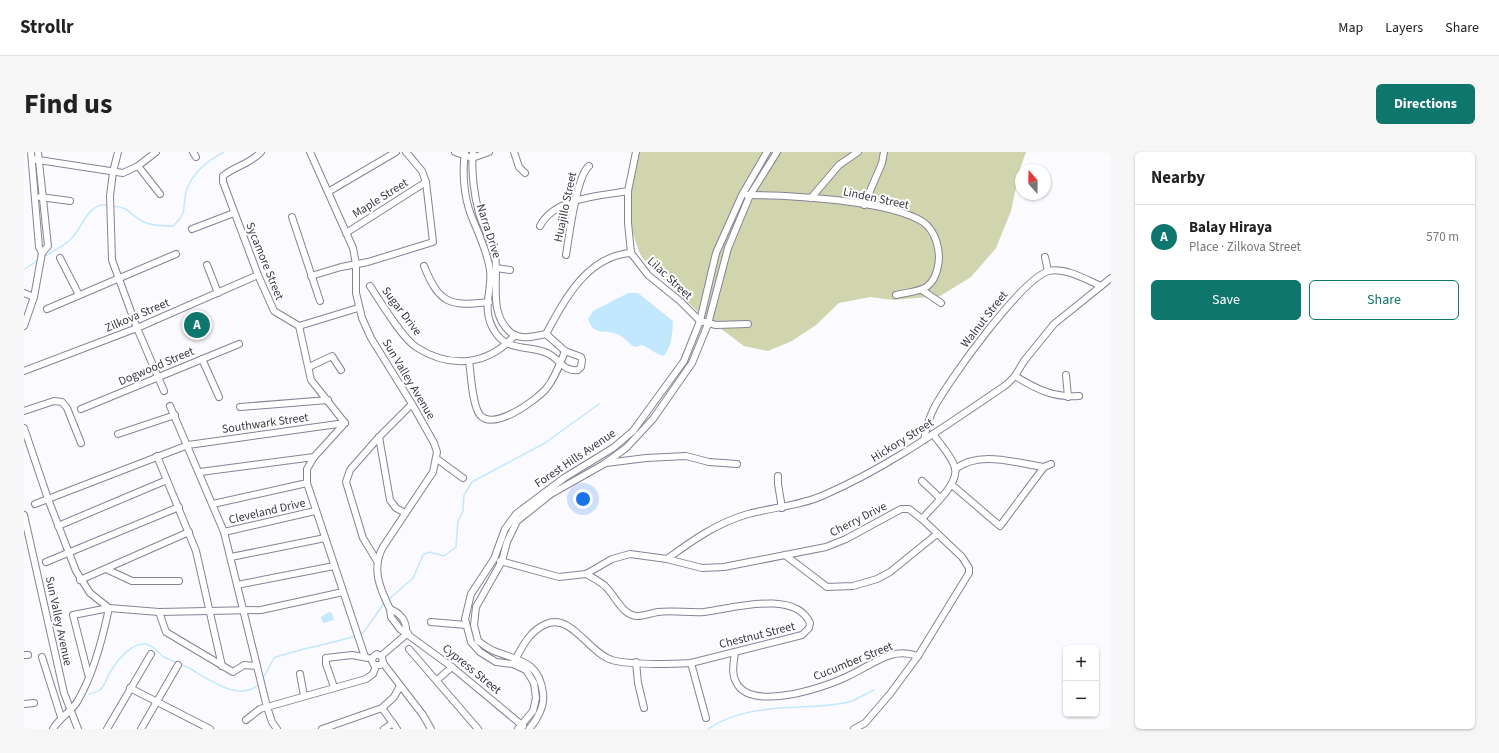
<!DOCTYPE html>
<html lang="en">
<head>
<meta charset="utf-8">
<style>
	:root { --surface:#fff; --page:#f6f6f6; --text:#222; --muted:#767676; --line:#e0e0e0; --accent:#0f766e }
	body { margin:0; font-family:"Source Sans 3",sans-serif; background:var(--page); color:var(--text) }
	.controls { position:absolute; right:12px; bottom:12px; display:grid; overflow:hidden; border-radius:6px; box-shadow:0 1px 3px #0004 }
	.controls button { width:36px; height:36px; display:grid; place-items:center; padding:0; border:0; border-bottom:1px solid var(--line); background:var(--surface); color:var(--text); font:20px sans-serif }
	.compass { position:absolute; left:991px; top:12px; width:36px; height:36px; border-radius:50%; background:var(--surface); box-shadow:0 1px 3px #0004; rotate:340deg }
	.you { position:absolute; left:559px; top:347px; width:14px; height:14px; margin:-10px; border:3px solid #fff; border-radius:50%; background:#1a73e8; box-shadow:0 0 0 6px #1a73e833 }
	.badge { display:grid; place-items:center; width:26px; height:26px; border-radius:50%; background:var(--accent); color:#fff; font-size:13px; font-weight:700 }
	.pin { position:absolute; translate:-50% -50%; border:2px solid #fff; box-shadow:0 1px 4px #0006 }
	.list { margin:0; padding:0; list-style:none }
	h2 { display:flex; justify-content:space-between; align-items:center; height:52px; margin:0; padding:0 16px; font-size:17px }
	h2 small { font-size:13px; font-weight:400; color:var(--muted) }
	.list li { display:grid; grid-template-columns:26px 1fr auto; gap:12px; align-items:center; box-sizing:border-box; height:64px; padding:0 16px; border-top:1px solid var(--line) }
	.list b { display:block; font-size:15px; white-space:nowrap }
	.list p { margin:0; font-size:13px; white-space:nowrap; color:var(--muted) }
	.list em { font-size:13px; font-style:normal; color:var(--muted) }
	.actions { display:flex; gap:8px; padding:12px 16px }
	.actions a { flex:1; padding:9px 0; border:1px solid var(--accent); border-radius:6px; text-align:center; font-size:14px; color:var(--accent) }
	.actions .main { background:var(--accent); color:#fff }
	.map { position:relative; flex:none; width:1087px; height:577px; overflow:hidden; border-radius:6px }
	header { display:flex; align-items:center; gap:24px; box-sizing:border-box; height:56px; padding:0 20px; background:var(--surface); border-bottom:1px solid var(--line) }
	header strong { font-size:19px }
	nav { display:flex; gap:22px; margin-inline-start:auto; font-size:14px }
	.intro { display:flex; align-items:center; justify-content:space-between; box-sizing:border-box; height:96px; padding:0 24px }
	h1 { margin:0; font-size:28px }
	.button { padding:10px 18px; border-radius:6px; background:var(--accent); color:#fff; font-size:14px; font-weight:700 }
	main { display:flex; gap:24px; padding:0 24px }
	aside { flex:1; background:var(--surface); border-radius:6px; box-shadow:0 1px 3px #0004 }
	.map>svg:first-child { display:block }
	.green { fill:#d0d5ad }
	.water { fill:#c2e8fe }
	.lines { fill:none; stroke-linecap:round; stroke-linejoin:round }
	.stream { stroke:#c2e8fe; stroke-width:1.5 }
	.minor-casing { stroke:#888196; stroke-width:8 }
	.minor { stroke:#fff; stroke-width:6 }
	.labels { text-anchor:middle; stroke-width:4; stroke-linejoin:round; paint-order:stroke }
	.street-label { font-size:12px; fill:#39363f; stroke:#fff }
</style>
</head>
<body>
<header>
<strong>Strollr</strong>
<nav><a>Map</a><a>Layers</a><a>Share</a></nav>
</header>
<div class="intro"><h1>Find us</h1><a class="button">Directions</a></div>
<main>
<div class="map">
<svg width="1087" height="577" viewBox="0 0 1087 577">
	<rect width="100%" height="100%" fill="#fbfaff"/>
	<path class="green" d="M 616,0 L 1002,0 L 996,17 L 987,59 L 972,96 L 947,125 L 916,144 L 869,148 L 846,145 L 815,151 L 792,173 L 768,189 L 744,199 L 720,194 L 673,159 L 626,115 L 616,102 L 608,79 L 608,32 Z"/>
	<g class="water">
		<path d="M 604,141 L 614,141 L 649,169 C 648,182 649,191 640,204 C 632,203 626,196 618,193 L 611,195 C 604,192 600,184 593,182 C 581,177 570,185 564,167 L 569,159 Z"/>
		<path d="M 305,460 L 308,461 L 310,468 L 299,471 L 297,465 Z"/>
	</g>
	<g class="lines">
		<g class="stream">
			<path d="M 88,54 C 108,56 103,61 118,69 C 126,74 140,74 149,74 C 164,60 158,57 162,40 C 167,22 184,8 200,0"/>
			<path d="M 19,105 C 28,100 38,95 46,88 C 58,78 63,50 84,53"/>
			<path d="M 1,117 L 14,108"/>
			<path d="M 364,448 L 389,426 L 399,403 L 405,400 L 420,404 L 432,395 L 434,369 L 439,359 L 440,343 L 448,330 L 521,291 L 575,252"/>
			<path d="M 335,483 L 339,481 L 361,450"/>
			<path d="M 238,528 L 250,506 C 276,496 304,493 331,484"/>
			<path d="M 65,542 C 69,541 73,540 76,538 C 82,532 83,524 88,517 C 94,507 108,491 121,492 C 130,493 135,502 140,505 C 149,509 157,512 165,516 C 183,526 216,552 236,531"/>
			<path d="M 684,577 C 710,559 744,556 776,555 C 793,554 811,554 828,549 C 835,546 843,541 850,538"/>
		</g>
		<defs>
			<g id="minor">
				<path d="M 7,0 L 15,95 L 18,101"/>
				<path d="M 94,0 L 89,20 L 86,44 L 88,108 L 113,176 L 140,239"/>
				<path d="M 169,0 L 172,5"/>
				<path d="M 237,0 C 226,12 211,14 199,24 L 199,30 L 234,123 L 250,159 L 275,174 L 334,156"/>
				<path d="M 286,0 L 329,96 L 332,112 L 332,141 L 338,166 L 347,186 L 388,252 L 410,291 L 413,300 L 409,320 L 359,395 C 347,416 356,437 366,457 L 367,465 L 376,477 L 428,515 L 499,574"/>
				<path d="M 431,0 L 448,6 L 465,0"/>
				<path d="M 441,0 C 438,20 440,45 447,63 C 454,81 463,98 466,118 C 469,140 456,156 471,180 C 484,200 505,193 523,201 C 535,206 539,220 554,218 L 557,215 L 558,208 L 557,205 L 541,199 L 522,182"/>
				<path d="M 449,0 C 447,18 450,43 455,61 C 459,75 468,89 471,104 C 475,129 464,160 486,180 C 496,189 511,184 522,182"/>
				<path d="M 490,0 L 495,15 L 501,21"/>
				<path d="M 612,0 L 604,39 L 604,71 L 607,101 L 624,123 L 656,149 L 676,169 L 692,173 L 724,172"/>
				<path d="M 8,7 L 99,21 L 114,14 L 132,0"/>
				<path d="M 114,14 L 136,42"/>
				<path d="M 304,40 L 372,0"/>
				<path d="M 723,43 C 765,43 865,48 899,70 C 912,79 917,99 914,114 C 909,140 895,138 872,143"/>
				<path d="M 16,45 L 46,49"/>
				<path d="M 787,46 L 815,13 L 834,0"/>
				<path d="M 840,53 L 858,11 L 860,0"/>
				<path d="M 268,65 L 296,149"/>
				<path d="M 516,74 C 531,45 577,44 604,39"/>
				<path d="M 168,77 L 210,61"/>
				<path d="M 322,81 L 402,30"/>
				<path d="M 542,103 C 545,85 552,24 565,14"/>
				<path d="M 1021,105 L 1024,119"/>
				<path d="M 36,106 L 55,143"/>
				<path d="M 183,113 L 194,141"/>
				<path d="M 400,114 C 415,151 425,155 465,150"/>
				<path d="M 472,116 L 486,118"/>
				<path d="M 287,124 L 317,115 L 344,110 L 409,90 L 402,30 L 398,19 L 382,0"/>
				<path d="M 346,134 C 356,149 378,186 392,195 C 426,217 464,214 491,183"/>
				<path d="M 898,138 L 917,151"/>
				<path d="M 0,141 L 10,145"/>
				<path d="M 23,157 L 152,102"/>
				<path d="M 0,174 L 10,145 L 18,101 L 24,94 L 14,0"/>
				<path d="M 275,174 L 287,228 L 321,271"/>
				<path d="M 522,182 C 541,147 563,104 607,101"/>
				<path d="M 178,207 L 195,245"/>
				<path d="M 445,209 C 447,222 448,253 456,263 C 470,279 511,249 522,237 C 531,226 536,212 541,199"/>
				<path d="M 285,215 L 308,204 L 317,218"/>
				<path d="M 0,219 L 113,176 L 234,123"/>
				<path d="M 1042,223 L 1044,245"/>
				<path d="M 991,224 C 1012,237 1030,246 1055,244"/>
				<path d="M 146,254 L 200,380 L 243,555 L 248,570 L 253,577"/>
				<path d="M 216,255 L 304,248"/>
				<path d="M 57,257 L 215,192"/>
				<path d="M 0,259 L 30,249 L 38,250 L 43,256 L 57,291"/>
				<path d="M 321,271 L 290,305 L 283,317 L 283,331 L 341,505"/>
				<path d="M 0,276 L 24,347 L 52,419 L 66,441 L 85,456"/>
				<path d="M 94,282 L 151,263"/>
				<path d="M 355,285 L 366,348 L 372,356 L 381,361"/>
				<path d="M 900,288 C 902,277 905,266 910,256 C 924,229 998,126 1025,119 C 1041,115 1063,128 1077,134"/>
				<path d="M 133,304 L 172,399 L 198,514"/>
				<path d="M 413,307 L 439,326"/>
				<path d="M 582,311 L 622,306 L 662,304 L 685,310 L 713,312"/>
				<path d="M 931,317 C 956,298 991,311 1020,315 L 1027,312"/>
				<path d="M 176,320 L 290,305"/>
				<path d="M 754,324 L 754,332 L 758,356"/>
				<path d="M 898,329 L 916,346"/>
				<path d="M 928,333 L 976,374 L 1020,315"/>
				<path d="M 11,352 L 164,293 L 321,271"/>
				<path d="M 189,352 L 283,331"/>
				<path d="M 0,363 L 40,541 L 54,577"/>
				<path d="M 898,367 C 908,355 935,332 931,316 C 928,304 916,292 909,282"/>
				<path d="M 34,374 L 143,328"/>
				<path d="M 200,380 L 291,359"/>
				<path d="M 761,403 L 803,435 L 829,434 L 853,427 L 866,420 L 913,382"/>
				<path d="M 207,405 L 301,386"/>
				<path d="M 643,407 C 669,388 693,371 724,362 C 750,355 776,354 800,343 C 865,315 924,272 982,233 L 991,224 L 1000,209 L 1030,172 L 1087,126"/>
				<path d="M 353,409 L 339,386 L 322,330 L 326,318 L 355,285 L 388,252"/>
				<path d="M 476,409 L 535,425 L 562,422 L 588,407 L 606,402 L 643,407 L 678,416 L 700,415 L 802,395 L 822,387 L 877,357 L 885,357 L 898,367 L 938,405 L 945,416 L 945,421 L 894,504 L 866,542 L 841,571 L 830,577"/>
				<path d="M 22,410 L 155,355"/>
				<path d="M 82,417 L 108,429 L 155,429"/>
				<path d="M 56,428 L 165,380"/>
				<path d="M 213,433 L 310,414"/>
				<path d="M 366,457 C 376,461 383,469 382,480"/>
				<path d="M 135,460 L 142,480 L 209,520 L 220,513 L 233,514"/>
				<path d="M 407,470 L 442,473"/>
				<path d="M 385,497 L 454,577"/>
				<path d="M 711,500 C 710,510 707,521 712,530 C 726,560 798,536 820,526 C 836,519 851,508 867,503 C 877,500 885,501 894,504"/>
				<path d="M 0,503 L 4,503"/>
				<path d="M 357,504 L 384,481"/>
				<path d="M 18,505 L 37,565"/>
				<path d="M 491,508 C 499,493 506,479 522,472 C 547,461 565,501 588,508 C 606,513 647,512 667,511 L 778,483 L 785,476 L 786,471 C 771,437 707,457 680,460 C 665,461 649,458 634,460 C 627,461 620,464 613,464 C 598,463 592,445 582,435 C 577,430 569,426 562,422"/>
				<path d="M 612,510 L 614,531 L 620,556"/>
				<path d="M 359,511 L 356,513 L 350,513 L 348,509 L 349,505 L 353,502 L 358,505 L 359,511 L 399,563 L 407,577"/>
				<path d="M 667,511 L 682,566"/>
				<path d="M 64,522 L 49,463 L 85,456 L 135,460 L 237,458 L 319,440"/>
				<path d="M 276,522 L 280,544"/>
				<path d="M 413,528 L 428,515"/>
				<path d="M 310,535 L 302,512 L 302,506 L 328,503 L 344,506"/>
				<path d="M 106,536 L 186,577"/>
				<path d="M 0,552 L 10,551"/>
				<path d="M 358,556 L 373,577"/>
				<path d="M 222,568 L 236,557 L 342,527 L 349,522 L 352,514"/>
				<path d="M 29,577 C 36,565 46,561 53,550 C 68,525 79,485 85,456"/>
				<path d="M 83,577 L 127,502"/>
				<path d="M 117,577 L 154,513"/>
				<path d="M 298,577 L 358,556 L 370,545 L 376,534"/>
				<path d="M 360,577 L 369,571"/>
				<path d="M 494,577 L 509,559 L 512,546 L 510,531 L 502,518 L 489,512 L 472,510 L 456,500 L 447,490 L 441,467 L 447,442 L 470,407 L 481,377 L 492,362 L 540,326 L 589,296 L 609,279 L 660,209 L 676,169 L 692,101 L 718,43 L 743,0"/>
				<path d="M 505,577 C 513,568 521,554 519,541 C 515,509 495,509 470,499 C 464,497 459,492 454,489 L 450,473 L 452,455 L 478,409 L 483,390 L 493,369 L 527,342 L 580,312 L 602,296 L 629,267 L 668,211 L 684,172 L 704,96 L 726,43 L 753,0"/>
			</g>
		</defs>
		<use href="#minor" class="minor-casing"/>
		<use href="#minor" class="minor"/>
	</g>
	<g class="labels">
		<g class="street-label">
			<text transform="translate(356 46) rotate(-32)" y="4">Maple Street</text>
			<text transform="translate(852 46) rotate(12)" y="4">Linden Street</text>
			<text transform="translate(541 55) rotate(-78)" y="4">Huajillo Street</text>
			<text transform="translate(465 79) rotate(72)" y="4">Narra Drive</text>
			<text transform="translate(241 109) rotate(68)" y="4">Sycamore Street</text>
			<text transform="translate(646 126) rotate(43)" y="4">Lilac Street</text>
			<text transform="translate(378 159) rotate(53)" y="4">Sugar Drive</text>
			<text transform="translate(113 163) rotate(-23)" y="4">Zilkova Street</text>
			<text transform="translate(960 167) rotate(-52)" y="4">Walnut Street</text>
			<text transform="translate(132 214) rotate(-23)" y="4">Dogwood Street</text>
			<text transform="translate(385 227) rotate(59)" y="4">Sun Valley Avenue</text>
			<text transform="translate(241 271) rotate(-8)" y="4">Southwark Street</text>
			<text transform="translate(878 288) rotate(-32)" y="4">Hickory Street</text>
			<text transform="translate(551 306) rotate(-34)" y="4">Forest Hills Avenue</text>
			<text transform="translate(243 359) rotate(-13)" y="4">Cleveland Drive</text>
			<text transform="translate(834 367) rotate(-27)" y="4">Cherry Drive</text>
			<text transform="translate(35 469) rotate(78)" y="4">Sun Valley Avenue</text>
			<text transform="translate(733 483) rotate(-14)" y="4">Chestnut Street</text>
			<text transform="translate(829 509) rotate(-22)" y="4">Cucumber Street</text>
			<text transform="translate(448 517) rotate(39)" y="4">Cypress Street</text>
		</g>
	</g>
</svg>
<div class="controls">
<button>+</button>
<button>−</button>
</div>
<svg class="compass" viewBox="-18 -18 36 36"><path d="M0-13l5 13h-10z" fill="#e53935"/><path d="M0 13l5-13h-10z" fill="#767676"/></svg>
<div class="you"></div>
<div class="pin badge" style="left:173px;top:173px">A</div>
</div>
<aside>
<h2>Nearby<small></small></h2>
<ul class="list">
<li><span class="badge">A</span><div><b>Balay Hiraya</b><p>Place · Zilkova Street</p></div><em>570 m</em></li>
</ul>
<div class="actions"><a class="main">Save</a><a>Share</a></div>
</aside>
</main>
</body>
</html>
